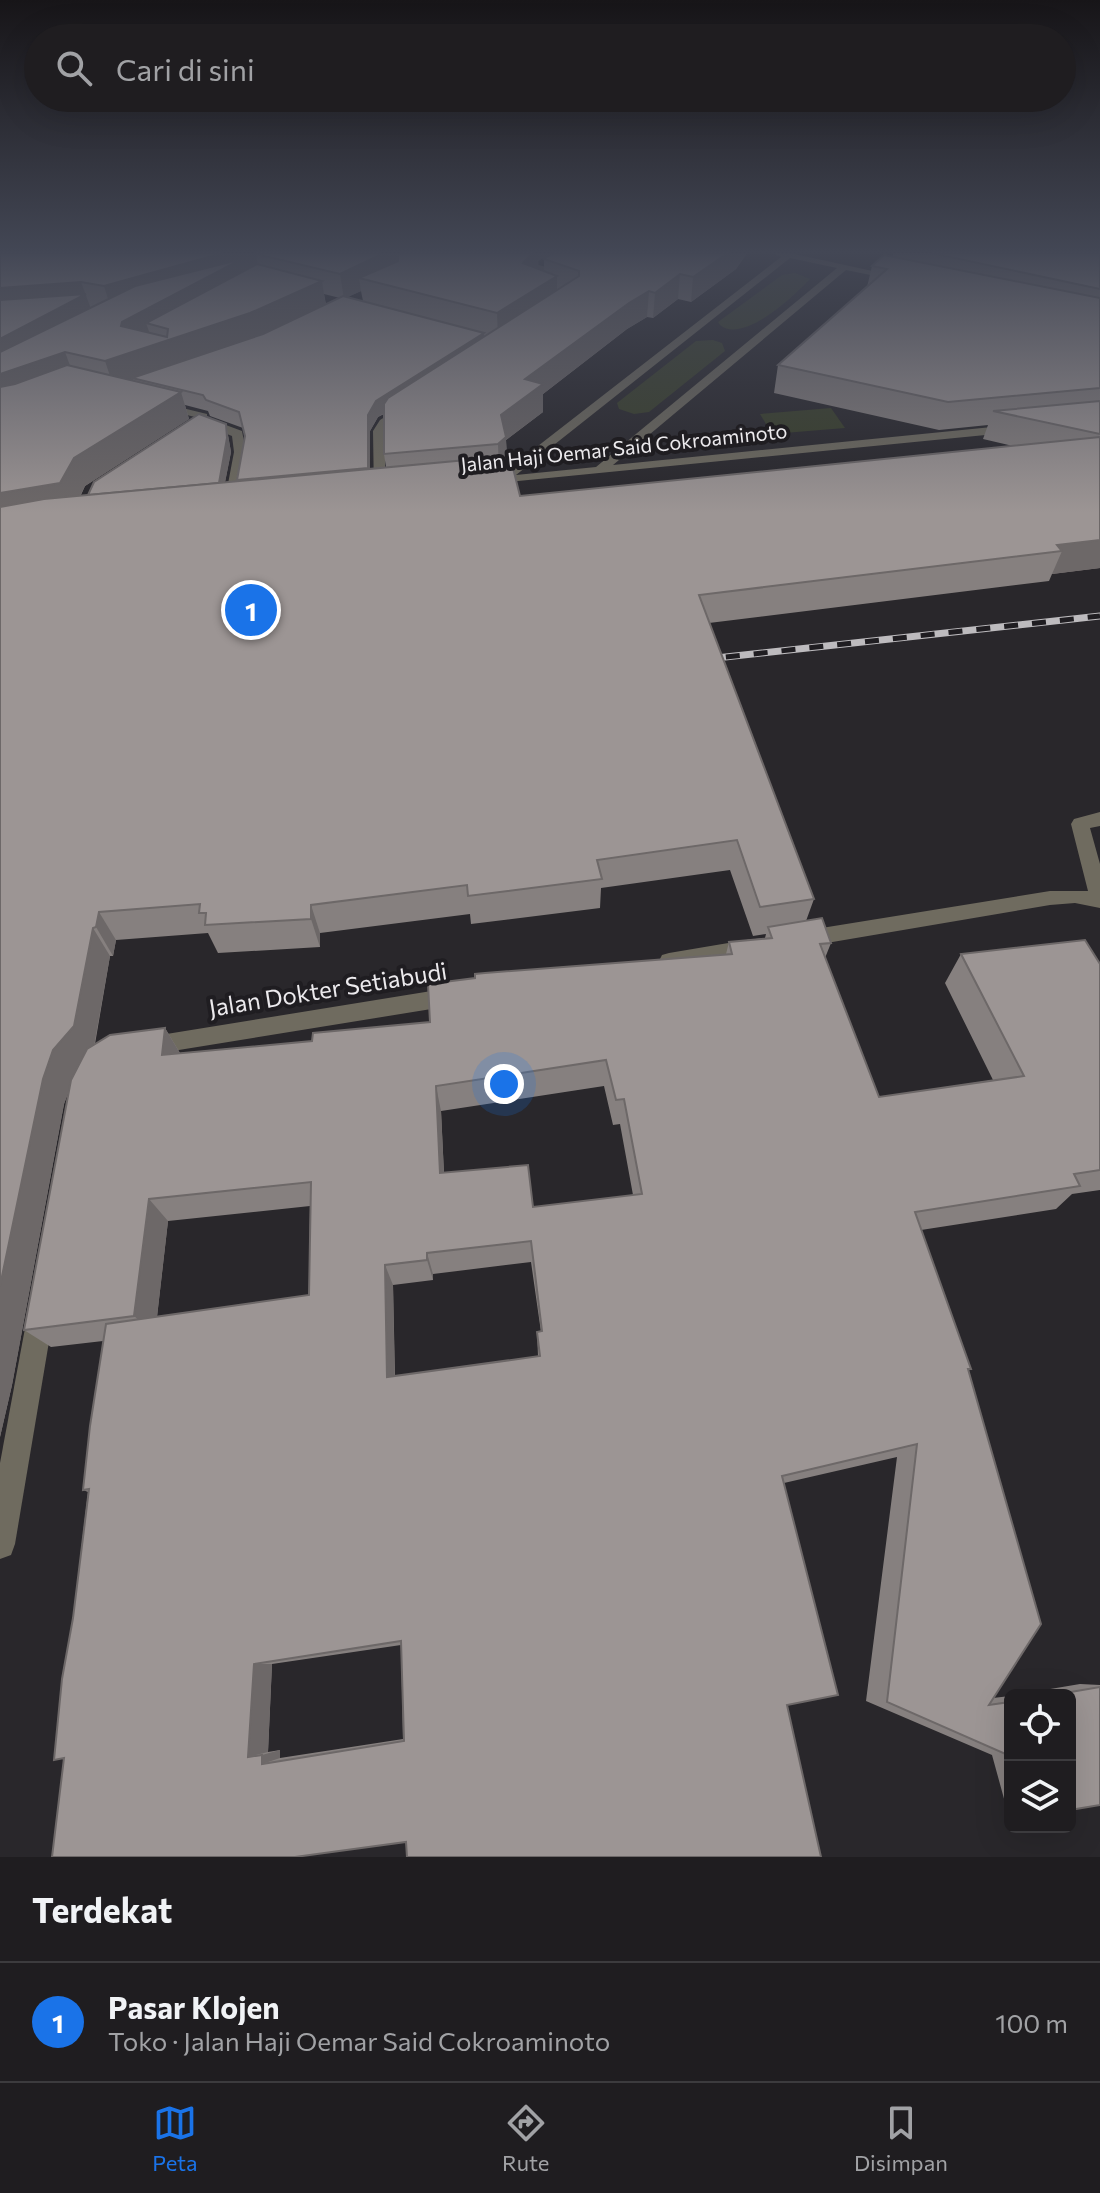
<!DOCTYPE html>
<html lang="id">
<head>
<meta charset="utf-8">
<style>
	:root { --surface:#1f1d20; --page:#2c2a2d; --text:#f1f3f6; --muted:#a1a2a5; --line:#3c3b3e; --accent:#1a73e8 }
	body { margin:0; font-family:Commissioner,sans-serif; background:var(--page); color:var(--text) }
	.controls { position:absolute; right:24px; bottom:24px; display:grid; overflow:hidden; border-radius:12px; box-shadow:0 8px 32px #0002 }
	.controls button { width:72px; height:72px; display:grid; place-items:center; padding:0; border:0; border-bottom:2px solid var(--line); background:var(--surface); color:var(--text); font:40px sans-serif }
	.you { position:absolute; left:504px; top:1084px; width:28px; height:28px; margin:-20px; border:6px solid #fff; border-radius:50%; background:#1a73e8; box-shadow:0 0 0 12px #1a73e833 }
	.badge { display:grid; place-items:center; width:52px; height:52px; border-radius:50%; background:var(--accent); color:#fff; font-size:26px; font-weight:700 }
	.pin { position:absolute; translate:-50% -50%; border:4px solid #fff; box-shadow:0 2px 8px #0006 }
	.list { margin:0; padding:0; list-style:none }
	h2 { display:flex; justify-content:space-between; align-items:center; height:104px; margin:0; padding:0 32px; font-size:34px }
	h2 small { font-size:26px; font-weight:400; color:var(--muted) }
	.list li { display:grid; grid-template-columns:52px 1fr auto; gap:24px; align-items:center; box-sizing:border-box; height:120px; padding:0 32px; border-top:2px solid var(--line) }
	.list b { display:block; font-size:30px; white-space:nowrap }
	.list p { margin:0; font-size:26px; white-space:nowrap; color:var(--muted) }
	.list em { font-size:26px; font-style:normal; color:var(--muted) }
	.icon { flex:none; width:44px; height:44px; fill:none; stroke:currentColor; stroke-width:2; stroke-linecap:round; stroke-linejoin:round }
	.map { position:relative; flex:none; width:1100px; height:1857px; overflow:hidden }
	.search { position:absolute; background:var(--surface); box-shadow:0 8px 32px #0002; left:24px; right:24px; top:24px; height:88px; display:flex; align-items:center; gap:20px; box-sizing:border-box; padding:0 28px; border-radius:44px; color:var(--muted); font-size:30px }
	.sheet { height:224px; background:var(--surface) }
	nav { display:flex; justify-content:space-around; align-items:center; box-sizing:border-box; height:112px; border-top:2px solid var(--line); background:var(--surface); font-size:22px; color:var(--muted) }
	nav a { display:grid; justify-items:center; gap:4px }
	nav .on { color:var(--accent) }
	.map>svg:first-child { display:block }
	.green { fill:#393f29 }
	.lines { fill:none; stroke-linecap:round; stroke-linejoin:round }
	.minor { fill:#6f6b5f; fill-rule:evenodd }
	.rail-casing { stroke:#bdbbbe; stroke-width:7 }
	.rail { stroke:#1f1d21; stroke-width:5; stroke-dasharray:14; stroke-linecap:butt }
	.wall { fill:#86807f; fill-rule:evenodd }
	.shaded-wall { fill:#6d6868 }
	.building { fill:#9c9594; stroke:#6d6868; stroke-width:2; fill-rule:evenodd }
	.labels { text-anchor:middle; stroke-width:8; stroke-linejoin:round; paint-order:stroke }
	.far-street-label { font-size:20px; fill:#eceaed; stroke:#1f1d21 }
	.street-label { font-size:24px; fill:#eceaed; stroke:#1f1d21 }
</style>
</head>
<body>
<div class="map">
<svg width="1100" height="1857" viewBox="0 0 1100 1857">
	<rect width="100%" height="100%" fill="#29272b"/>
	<g class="green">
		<path d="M 795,273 L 810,279 C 793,297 743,344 720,325 L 718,322 L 782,275 Z"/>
		<path d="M 713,340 L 722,343 L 725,351 L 649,412 L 634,414 L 619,409 L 617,403 L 696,341 Z"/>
		<path d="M 831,408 L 845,428 L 772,434 L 760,414 Z"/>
	</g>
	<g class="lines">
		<g class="minor">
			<path d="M 482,253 L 495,253 L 557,270 L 537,284 L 532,281 L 545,271 Z"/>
			<path d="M 773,253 L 790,253 L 900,277 L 895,280 L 846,270 L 613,465 L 1012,425 L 1018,429 L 1016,432 L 487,484 L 487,478 L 498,477 L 781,257 ZM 790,258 L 837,268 L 596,467 L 516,475 Z"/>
			<path d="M 162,403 L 207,414 L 207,418 L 242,431 L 246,452 L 236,508 L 224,505 L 234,452 L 232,436 L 201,424 L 192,433 L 184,433 L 184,427 L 195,417 L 158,408 L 158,404 Z"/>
			<path d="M 402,406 L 412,408 L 389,424 L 385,431 L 385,491 L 374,494 L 373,431 L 380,420 Z"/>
			<path d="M 1100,812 L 1100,826 L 1090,828 L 1100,864 L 1100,908 L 1075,903 L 1050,905 L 803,947 L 796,945 L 793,939 L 796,933 L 803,931 L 1050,891 L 1088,891 L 1071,824 L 1074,819 Z"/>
			<path d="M 752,939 L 759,941 L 762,947 L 759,953 L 752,955 L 669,969 L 662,967 L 659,961 L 662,955 L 669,953 Z"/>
			<path d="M 456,987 L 463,990 L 467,996 L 463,1002 L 456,1005 L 148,1055 L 140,1053 L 137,1046 L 140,1039 L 148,1037 Z"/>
			<path d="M 41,1299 L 50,1303 L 54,1312 L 15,1544 L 11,1555 L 0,1559 L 0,1463 L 28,1312 L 32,1303 Z"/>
		</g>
		<defs>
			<path id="rail" d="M 698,660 L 1100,616"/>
		</defs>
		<use href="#rail" class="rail-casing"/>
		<use href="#rail" class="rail"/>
	</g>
	<g class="wall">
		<path d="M 0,253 L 552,253 L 538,261 L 538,268 L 544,271 L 544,259 L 553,253 L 747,253 L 736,269 L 691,302 L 678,299 L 653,318 L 647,317 L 627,329 L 543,394 L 543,412 L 506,440 L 507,456 L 520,496 L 1013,446 L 983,439 L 988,425 L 939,430 L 774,393 L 778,365 L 867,287 L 872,266 L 893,257 L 893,253 L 1100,253 L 1100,568 L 1052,574 L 1049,581 L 709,623 L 814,899 L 806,921 L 831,943 L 825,958 L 879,1097 L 993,1080 L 945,983 L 961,954 L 1100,964 L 1100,1190 L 1072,1194 L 1056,1209 L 921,1230 L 971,1369 L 968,1371 L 993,1698 L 1010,1696 L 1010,1807 L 1006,1806 L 992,1755 L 866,1701 L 897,1457 L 784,1483 L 787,1705 L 406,1842 L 64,1758 L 73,1618 L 88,1492 L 83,1490 L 103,1341 L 51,1347 L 24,1330 L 70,1088 L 64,1104 L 12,1385 L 0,1437 ZM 361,291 L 363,301 L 347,297 ZM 324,294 L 340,298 L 326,304 ZM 185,405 L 208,411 L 210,416 L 243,428 L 245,436 L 237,481 L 225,482 L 231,452 L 226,424 L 88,495 L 81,495 L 85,486 L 189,419 ZM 384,414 L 384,454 L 386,467 L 370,469 L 370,431 L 378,417 ZM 730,870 L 753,936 L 766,934 L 765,938 L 729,942 L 726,954 L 430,1022 L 312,1041 L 180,1053 L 165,1028 L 95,1044 L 110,956 L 113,956 L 116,940 L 208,933 L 218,953 L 320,947 L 320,933 L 470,914 L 471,924 L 600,908 L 601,888 ZM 604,1086 L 613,1125 L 620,1124 L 633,1195 L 533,1207 L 444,1173 L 441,1111 ZM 310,1206 L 309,1295 L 157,1317 L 168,1221 ZM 531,1262 L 541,1332 L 537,1332 L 538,1356 L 395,1376 L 393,1285 L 433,1280 L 433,1274 ZM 401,1645 L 403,1739 L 280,1758 L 280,1750 L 268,1752 L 272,1664 Z"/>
		<path d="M 1080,1684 L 1100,1685 L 1100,1805 L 1070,1695 L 1015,1695 Z"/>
	</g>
	<g class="shaded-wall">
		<path d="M 223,253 L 305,253 L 256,254 L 258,265 L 146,323 L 151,337 L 129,353 L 112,312 L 104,286 Z"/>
		<path d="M 380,253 L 433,253 L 359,278 L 361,291 L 344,299 L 340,274 Z"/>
		<path d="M 533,253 L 538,253 L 539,272 L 523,263 Z"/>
		<path d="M 538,253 L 552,253 L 538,261 Z"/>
		<path d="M 728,253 L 747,253 L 736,269 L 691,302 L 693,277 Z"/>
		<path d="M 680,274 L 678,299 L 653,318 L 655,293 Z"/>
		<path d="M 557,276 L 557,301 L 498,339 L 497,313 Z"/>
		<path d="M 322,281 L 326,307 L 256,339 L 132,378 L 134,381 L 114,388 L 105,361 Z"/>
		<path d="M 81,282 L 95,320 L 0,372 L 0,288 Z"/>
		<path d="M 649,291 L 647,317 L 627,329 L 543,394 L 543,412 L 506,440 L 507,466 L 499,472 L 498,444 L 501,415 L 525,379 L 629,303 Z"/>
		<path d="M 484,333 L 485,348 L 378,417 L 370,431 L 370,484 L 368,468 L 368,415 L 376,401 Z"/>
		<path d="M 65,352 L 75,379 L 0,405 L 0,374 Z"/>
		<path d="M 181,392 L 189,419 L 85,486 L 72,512 L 0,525 L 0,493 Z"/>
		<path d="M 226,424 L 231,452 L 222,498 L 218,484 Z"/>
		<path d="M 1100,540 L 1100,568 L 1052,574 L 1062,551 L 1057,545 Z"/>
		<path d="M 311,905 L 320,933 L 320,947 L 311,919 Z"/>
		<path d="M 99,912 L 116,940 L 113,956 L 96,927 Z"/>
		<path d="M 93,928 L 110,956 L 93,1052 L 74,1076 L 64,1104 L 12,1385 L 0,1437 L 0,1286 L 43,1079 Z"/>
		<path d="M 165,1028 L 181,1055 L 162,1055 Z"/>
		<path d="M 436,1086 L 441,1111 L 445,1196 L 440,1173 Z"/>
		<path d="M 149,1199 L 168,1221 L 155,1334 L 134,1316 Z"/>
		<path d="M 427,1253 L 433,1274 L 433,1280 L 427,1260 Z"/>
		<path d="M 385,1265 L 393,1285 L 395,1393 L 387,1377 Z"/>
		<path d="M 254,1664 L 272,1664 L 268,1752 L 248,1757 Z"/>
		<path d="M 280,1750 L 280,1758 L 262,1764 L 262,1755 Z"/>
	</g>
	<g class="building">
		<path d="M 0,253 L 223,253 L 104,286 L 81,282 L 0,288 Z"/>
		<path d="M 258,253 L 380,253 L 380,255 L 340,274 L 256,254 Z"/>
		<path d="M 403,253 L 533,253 L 523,263 L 557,276 L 497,313 L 359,278 L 398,261 L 398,255 Z"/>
		<path d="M 553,253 L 728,253 L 693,277 L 680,274 L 655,293 L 649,291 L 629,303 L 525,379 L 543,384 L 501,415 L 506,437 L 498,444 L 384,454 L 384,404 L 388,398 L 579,276 L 579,271 L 544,259 Z"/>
		<path d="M 931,253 L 1100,253 L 1100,289 Z"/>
		<path d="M 884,255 L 1100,298 L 1100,388 L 948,402 L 778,365 L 887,269 L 872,266 Z"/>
		<path d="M 242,259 L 122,322 L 121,326 L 167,337 L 168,329 L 146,323 L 257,264 L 322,281 L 250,313 L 105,361 L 65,352 L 0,374 L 0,352 L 135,286 Z"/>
		<path d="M 86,294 L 0,339 L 0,300 Z"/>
		<path d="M 343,296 L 484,333 L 376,401 L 368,415 L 368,468 L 237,480 L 245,436 L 239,412 L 206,400 L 203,395 L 132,378 L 263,334 Z"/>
		<path d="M 67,365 L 181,392 L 74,458 L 60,483 L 0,493 L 0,387 L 15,384 Z"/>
		<path d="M 1100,401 L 1100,434 L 993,411 Z"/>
		<path d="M 199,414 L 226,424 L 227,438 L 219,483 L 88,495 L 94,482 Z"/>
		<path d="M 1100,437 L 1100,540 L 1057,545 L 1062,551 L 699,595 L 814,899 L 760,907 L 737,840 L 597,860 L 602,879 L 468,896 L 467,885 L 311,905 L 311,919 L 205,925 L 206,913 L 199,913 L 200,904 L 99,912 L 96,927 L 93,928 L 74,1026 L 53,1050 L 43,1079 L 0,1286 L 0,507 L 44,499 L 510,456 L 520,496 Z"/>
		<path d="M 822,918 L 831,943 L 820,944 L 879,1097 L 1024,1076 L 961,954 L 1085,940 L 1100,964 L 1100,1170 L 1074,1174 L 1080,1186 L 915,1212 L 971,1369 L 968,1369 L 1041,1624 L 989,1705 L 1010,1702 L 1010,1756 L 887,1702 L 917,1444 L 782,1476 L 838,1695 L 787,1705 L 821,1857 L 407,1857 L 406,1842 L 295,1857 L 52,1857 L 64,1758 L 54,1760 L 62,1679 L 73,1618 L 89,1489 L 83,1490 L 90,1426 L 106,1324 L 309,1295 L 311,1182 L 149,1199 L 134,1316 L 24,1330 L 71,1080 L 87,1049 L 110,1035 L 165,1028 L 162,1055 L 312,1041 L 313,1033 L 430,1022 L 428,984 L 475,978 L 475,974 L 485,973 L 732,954 L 729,942 L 772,938 L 768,927 ZM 606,1060 L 616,1100 L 624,1099 L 642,1194 L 533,1207 L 528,1165 L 440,1173 L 436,1086 ZM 531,1241 L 542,1331 L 537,1332 L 540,1356 L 387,1377 L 385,1265 L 427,1260 L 427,1253 ZM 401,1641 L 404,1741 L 262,1764 L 262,1755 L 248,1757 L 254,1664 Z"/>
		<path d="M 1100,1687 L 1100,1805 L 1070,1810 L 1070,1695 L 1053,1695 Z"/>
	</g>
	<linearGradient id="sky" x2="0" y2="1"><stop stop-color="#171518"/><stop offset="0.49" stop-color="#434755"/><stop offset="1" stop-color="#434755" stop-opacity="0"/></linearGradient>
	<rect width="1100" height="513" fill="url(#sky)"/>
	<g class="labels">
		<g class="far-street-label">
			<text transform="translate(624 448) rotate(-6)" y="7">Jalan Haji Oemar Said Cokroaminoto</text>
		</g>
		<g class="street-label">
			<text transform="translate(328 990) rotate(-9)" y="8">Jalan Dokter Setiabudi</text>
		</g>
	</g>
</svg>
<div class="controls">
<button><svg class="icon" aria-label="locate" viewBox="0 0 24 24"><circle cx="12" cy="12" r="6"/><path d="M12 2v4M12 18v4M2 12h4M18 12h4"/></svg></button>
<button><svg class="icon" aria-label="layers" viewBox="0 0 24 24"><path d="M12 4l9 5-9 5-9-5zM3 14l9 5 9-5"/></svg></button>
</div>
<div class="you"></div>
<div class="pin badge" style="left:251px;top:610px">1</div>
<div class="search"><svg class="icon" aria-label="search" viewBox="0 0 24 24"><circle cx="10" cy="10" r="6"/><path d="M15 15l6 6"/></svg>Cari di sini</div>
</div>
<section class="sheet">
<h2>Terdekat<small></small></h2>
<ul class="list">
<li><span class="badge">1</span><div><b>Pasar Klojen</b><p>Toko · Jalan Haji Oemar Said Cokroaminoto</p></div><em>100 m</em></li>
</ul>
</section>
<nav>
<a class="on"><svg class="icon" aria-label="map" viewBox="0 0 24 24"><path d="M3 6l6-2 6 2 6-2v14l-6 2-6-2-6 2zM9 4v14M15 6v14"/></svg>Peta</a>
<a><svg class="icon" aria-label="directions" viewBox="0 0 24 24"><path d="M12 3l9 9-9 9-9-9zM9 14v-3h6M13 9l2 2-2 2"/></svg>Rute</a>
<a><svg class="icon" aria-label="saved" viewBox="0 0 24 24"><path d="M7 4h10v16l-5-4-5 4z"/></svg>Disimpan</a>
</nav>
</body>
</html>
